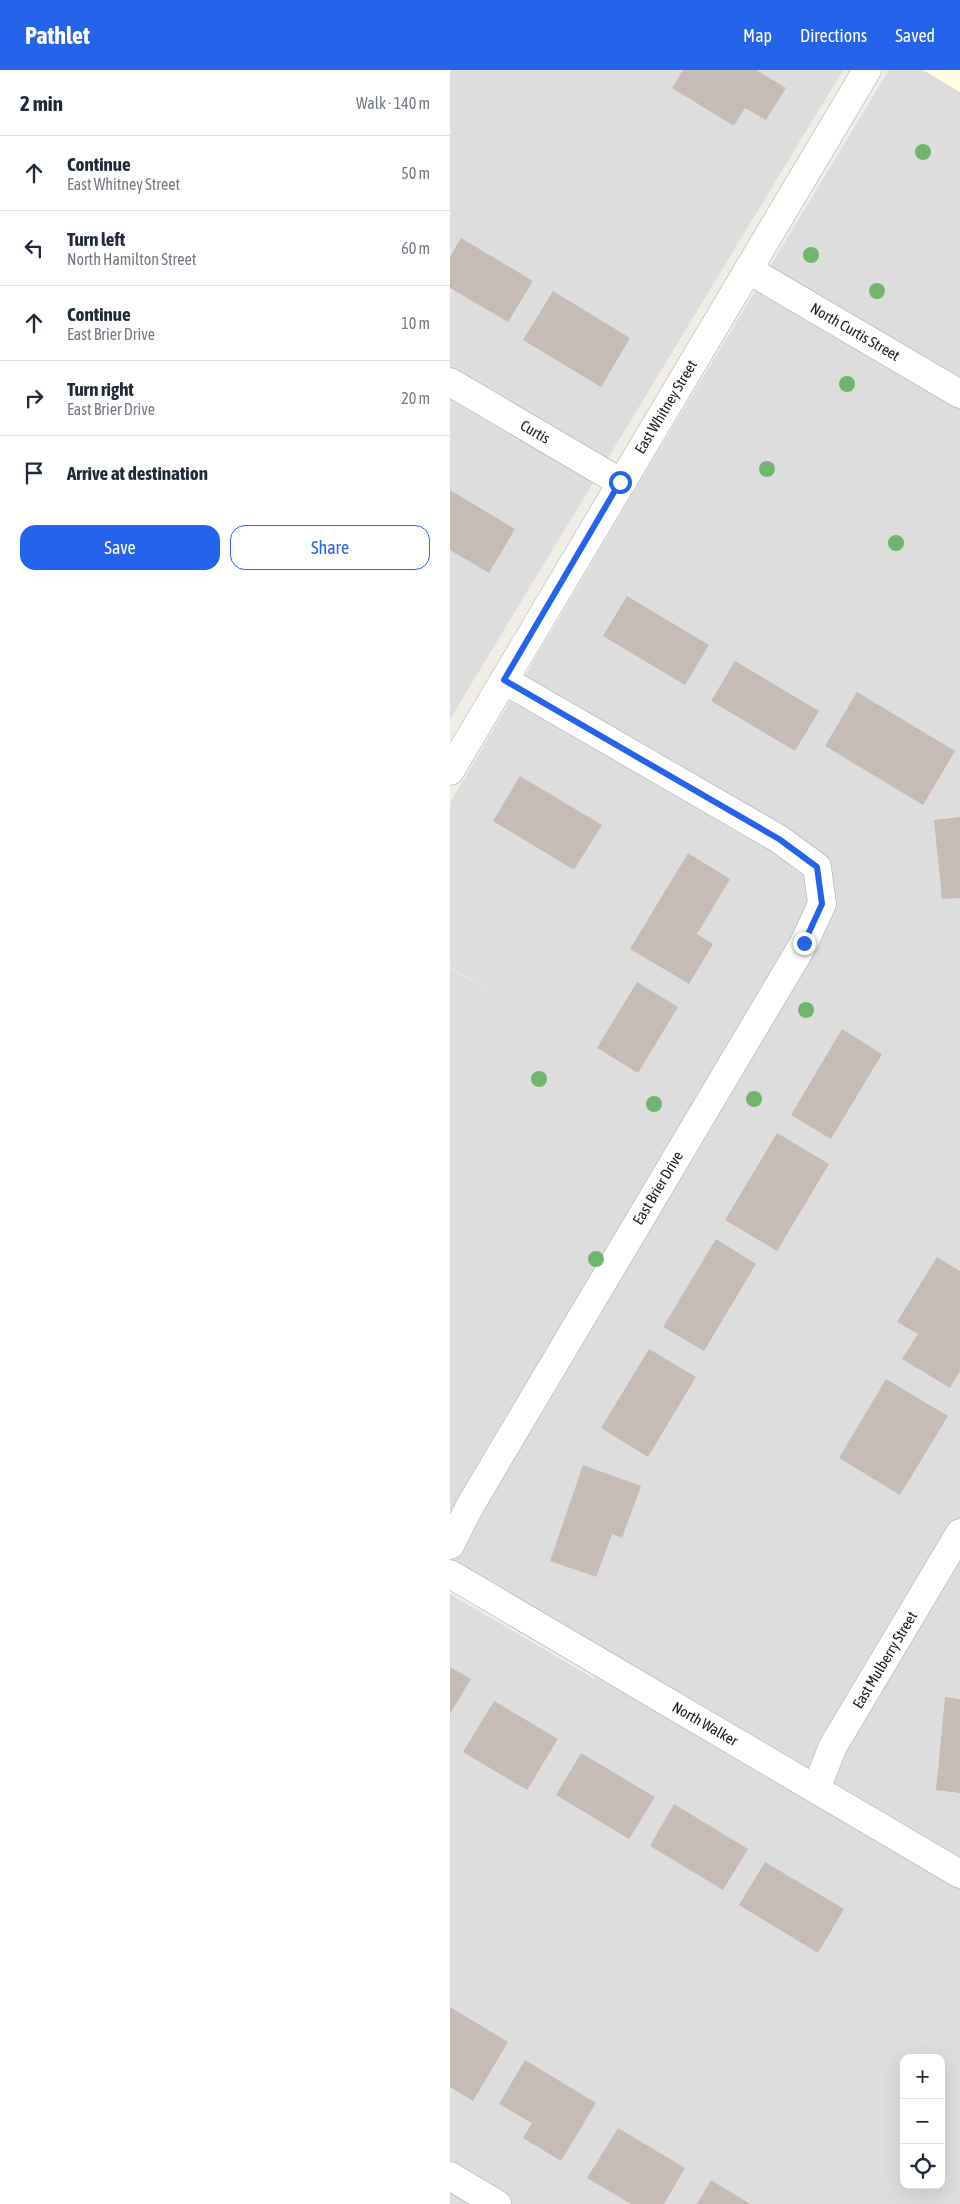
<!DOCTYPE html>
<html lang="en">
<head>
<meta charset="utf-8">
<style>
	:root { --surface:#fff; --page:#f6f6f7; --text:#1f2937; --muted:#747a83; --line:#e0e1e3; --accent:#2563eb }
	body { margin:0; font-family:"Asap Condensed",sans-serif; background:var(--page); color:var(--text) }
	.controls { position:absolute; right:15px; bottom:15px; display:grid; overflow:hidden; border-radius:10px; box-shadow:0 5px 20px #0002 }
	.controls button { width:45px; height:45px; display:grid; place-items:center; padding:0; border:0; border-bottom:1px solid var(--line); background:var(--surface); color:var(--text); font:25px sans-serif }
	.stop { position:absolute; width:15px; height:15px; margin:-11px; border:4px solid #2563eb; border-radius:50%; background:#fff }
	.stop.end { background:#2563eb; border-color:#fff; box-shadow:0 1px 5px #0008 }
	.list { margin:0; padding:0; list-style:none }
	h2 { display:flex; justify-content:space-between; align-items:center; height:65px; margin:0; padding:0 20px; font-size:21px }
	h2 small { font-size:16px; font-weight:400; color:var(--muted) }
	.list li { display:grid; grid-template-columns:32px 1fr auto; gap:15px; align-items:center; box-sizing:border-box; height:75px; padding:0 20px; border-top:1px solid var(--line) }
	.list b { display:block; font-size:19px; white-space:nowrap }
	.list p { margin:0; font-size:16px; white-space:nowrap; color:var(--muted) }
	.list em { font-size:16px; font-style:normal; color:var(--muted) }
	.actions { display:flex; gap:10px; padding:15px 20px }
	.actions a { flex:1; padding:11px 0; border:1px solid var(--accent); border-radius:15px; text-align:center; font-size:18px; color:var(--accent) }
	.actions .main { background:var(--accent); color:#fff }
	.icon { flex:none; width:28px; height:28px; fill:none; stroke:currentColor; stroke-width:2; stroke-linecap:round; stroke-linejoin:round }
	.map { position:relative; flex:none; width:510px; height:2134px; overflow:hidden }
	header { display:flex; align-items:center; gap:30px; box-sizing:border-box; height:70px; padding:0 25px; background:var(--accent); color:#fff }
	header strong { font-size:24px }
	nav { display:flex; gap:28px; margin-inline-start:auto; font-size:18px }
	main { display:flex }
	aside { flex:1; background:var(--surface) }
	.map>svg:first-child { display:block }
	.residential { fill:#dedddd; fill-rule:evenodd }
	.education { fill:#fffde2 }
	.building { fill:#c6bcb5 }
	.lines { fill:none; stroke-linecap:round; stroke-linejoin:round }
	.street-casing { stroke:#a7a7a7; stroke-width:29 }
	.street { stroke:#fff; stroke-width:28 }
	.tree { fill:#71b46d }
	.route { stroke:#2563eb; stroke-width:6 }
	.labels { text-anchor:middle; stroke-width:4; stroke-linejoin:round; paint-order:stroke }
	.street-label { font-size:15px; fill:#202020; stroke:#fff }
</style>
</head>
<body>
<header>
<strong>Pathlet</strong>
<nav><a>Map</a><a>Directions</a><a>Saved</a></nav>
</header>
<main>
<aside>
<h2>2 min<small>Walk · 140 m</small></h2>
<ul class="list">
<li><svg class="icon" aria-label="ahead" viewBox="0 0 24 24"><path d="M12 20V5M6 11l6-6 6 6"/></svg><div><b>Continue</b><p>East Whitney Street</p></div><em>50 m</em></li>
<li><svg class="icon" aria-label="left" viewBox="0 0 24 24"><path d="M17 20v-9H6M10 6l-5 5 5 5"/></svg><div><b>Turn left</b><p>North Hamilton Street</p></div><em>60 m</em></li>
<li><svg class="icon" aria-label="ahead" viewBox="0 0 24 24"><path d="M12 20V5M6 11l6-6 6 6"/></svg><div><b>Continue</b><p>East Brier Drive</p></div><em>10 m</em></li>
<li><svg class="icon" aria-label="right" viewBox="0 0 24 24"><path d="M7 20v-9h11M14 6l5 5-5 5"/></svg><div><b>Turn right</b><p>East Brier Drive</p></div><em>20 m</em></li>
<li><svg class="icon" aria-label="arrive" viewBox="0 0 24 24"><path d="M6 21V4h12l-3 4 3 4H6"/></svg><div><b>Arrive at destination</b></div></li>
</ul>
<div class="actions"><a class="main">Save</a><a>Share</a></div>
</aside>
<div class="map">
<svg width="510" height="2134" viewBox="0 0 510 2134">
	<rect width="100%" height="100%" fill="#f1ede7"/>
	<g class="residential">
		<path d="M 0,0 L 393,0 L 0,649 Z"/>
		<path d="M 439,0 L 473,0 L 510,22 L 510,2134 L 0,2134 L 0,1524 L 143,1608 L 159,1581 L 0,1488 L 0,898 L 65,937 L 0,897 L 0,733 L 186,418 ZM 454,1988 L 491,1988 L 491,2115 L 454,2115 Z"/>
	</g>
	<path class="education" d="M 473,0 L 510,0 L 510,22 Z"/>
	<g class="building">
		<path d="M 233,0 L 306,0 L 336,18 L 316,50 L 295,38 L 284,56 L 222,18 Z"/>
		<path d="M 11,168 L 83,211 L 58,252 L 0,218 L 0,187 Z"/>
		<path d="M 103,221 L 180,268 L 151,317 L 73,270 Z"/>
		<path d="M 0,420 L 65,459 L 39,503 L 0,480 Z"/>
		<path d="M 177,526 L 259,575 L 235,615 L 153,566 Z"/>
		<path d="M 285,591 L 369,641 L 345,681 L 261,631 Z"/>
		<path d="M 407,622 L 505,681 L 473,735 L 375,676 Z"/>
		<path d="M 70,706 L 152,755 L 124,800 L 43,751 Z"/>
		<path d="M 510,747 L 510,828 L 492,829 L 484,750 Z"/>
		<path d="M 238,783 L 280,809 L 247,864 L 263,874 L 239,914 L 180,879 Z"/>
		<path d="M 187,912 L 228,937 L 188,1003 L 147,978 Z"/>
		<path d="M 392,959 L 432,984 L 381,1069 L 341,1045 Z"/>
		<path d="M 327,1063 L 379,1094 L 327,1181 L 275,1150 Z"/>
		<path d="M 266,1169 L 306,1194 L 254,1281 L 213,1257 Z"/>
		<path d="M 487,1187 L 510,1201 L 510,1301 L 500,1318 L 452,1289 L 468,1264 L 447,1252 Z"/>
		<path d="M 199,1279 L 246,1307 L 198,1387 L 151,1358 Z"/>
		<path d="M 436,1309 L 498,1346 L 450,1425 L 389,1388 Z"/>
		<path d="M 133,1395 L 191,1416 L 172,1468 L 162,1464 L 146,1507 L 100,1491 Z"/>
		<path d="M 0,1597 L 21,1609 L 0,1644 Z"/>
		<path d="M 495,1627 L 510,1629 L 510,1723 L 486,1720 Z"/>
		<path d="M 44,1631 L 108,1669 L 77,1720 L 13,1682 Z"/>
		<path d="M 131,1683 L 205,1727 L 179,1769 L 106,1725 Z"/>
		<path d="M 224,1734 L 298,1779 L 273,1820 L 200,1776 Z"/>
		<path d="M 315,1792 L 394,1839 L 368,1883 L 289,1835 Z"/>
		<path d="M 0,1937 L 58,1972 L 23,2031 L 0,2017 Z"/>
		<path d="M 75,1990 L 146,2033 L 111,2091 L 73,2068 L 82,2053 L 49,2034 Z"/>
		<path d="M 168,2058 L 235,2098 L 214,2134 L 181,2134 L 137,2108 Z"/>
		<path d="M 261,2110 L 300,2134 L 247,2134 Z"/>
	</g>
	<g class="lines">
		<defs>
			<g id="street">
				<path d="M 299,200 L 510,324"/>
				<path d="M 0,312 L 170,412"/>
				<path d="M 0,701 L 417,0"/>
				<path d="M 0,1475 L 21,1434 L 354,873 L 372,834 L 367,797 L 329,769 L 54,610"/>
				<path d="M 0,1504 L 510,1804"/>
				<path d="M 366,1719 L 383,1676 L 510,1463"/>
				<path d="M 0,2106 L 47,2134"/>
			</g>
		</defs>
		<use href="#street" class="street-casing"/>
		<use href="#street" class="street"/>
	</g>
	<g class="tree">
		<circle cx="473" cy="82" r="8"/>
		<circle cx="361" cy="185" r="8"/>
		<circle cx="427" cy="221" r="8"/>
		<circle cx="397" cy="314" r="8"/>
		<circle cx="317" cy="399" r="8"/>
		<circle cx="446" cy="473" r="8"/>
		<circle cx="356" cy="940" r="8"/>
		<circle cx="89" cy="1009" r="8"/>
		<circle cx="304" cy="1029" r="8"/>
		<circle cx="204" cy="1034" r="8"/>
		<circle cx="146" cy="1189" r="8"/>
	</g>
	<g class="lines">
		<path class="route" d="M 170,412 L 54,610 L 329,769 L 367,797 L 372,834 L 354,873"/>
	</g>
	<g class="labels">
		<g class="street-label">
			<text transform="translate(405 262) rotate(30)" y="5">North Curtis Street</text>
			<text transform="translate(216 337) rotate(-59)" y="5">East Whitney Street</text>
			<text transform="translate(85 362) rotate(30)" y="5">Curtis</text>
			<text transform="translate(208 1118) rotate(-59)" y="5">East Brier Drive</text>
			<text transform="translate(435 1590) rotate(-59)" y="5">East Mulberry Street</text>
			<text transform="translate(255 1654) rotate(30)" y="5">North Walker</text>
		</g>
	</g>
</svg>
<div class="controls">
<button>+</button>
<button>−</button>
<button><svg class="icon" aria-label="locate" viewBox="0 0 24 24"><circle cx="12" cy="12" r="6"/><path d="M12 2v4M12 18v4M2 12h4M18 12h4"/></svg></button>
</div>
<div class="stop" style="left:170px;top:412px"></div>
<div class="stop end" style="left:354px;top:873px"></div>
</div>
</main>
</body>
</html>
